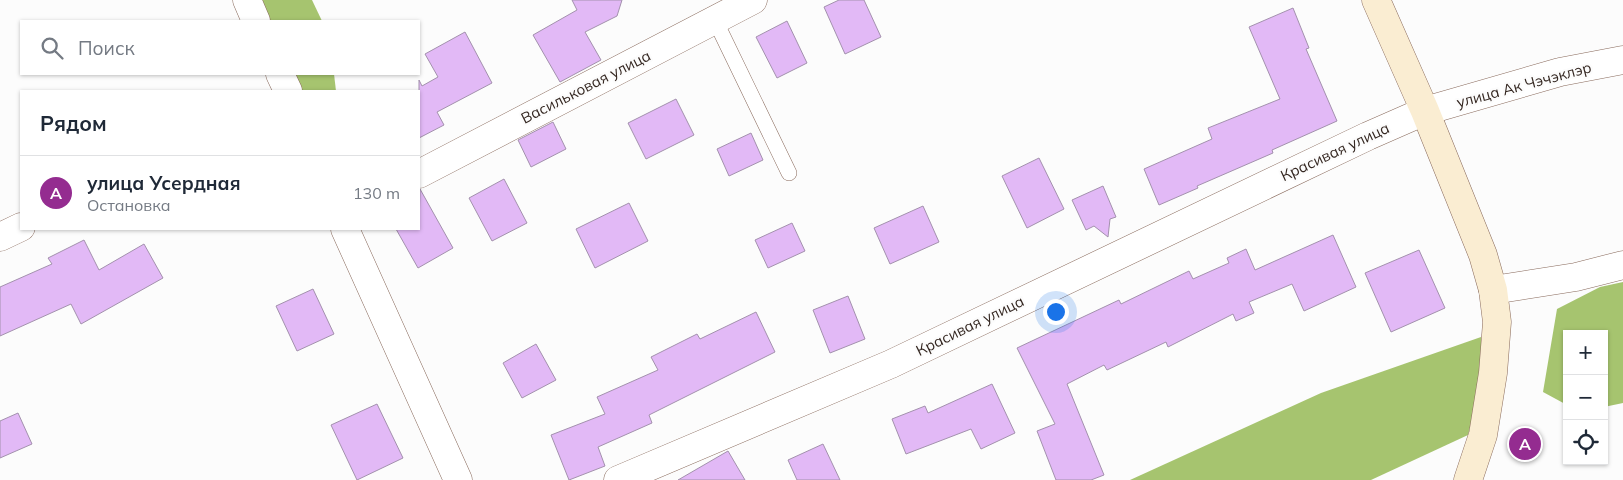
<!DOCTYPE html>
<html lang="ru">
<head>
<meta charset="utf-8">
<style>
	:root { --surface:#fff; --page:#f2f2f3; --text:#1f2937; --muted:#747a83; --line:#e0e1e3; --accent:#942c90 }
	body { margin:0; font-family:Mulish,sans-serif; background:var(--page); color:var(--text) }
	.controls { position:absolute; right:15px; bottom:15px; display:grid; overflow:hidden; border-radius:0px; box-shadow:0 1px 4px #0004 }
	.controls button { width:45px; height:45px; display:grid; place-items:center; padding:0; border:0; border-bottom:1px solid var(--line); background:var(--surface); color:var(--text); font:25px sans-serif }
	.you { position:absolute; left:1055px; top:311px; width:18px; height:18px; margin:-12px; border:4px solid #fff; border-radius:50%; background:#1a73e8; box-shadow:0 0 0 8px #1a73e833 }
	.badge { display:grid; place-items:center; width:32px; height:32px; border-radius:50%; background:var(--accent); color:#fff; font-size:16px; font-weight:700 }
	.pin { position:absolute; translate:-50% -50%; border:2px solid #fff; box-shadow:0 1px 5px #0006 }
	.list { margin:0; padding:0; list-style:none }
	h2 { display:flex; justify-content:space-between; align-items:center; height:65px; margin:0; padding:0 20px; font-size:21px }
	h2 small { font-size:16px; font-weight:400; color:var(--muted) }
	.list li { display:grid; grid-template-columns:32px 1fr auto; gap:15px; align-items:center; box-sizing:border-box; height:75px; padding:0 20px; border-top:1px solid var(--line) }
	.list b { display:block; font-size:19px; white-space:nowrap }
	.list p { margin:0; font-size:16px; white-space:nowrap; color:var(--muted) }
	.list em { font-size:16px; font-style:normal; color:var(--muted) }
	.icon { flex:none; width:28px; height:28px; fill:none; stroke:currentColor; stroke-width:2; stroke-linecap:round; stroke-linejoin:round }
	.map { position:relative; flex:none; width:1623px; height:480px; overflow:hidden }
	.search { position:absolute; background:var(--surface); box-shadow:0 1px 4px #0004; left:20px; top:20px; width:400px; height:55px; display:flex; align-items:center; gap:12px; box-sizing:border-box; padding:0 18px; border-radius:0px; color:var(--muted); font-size:19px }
	.panel { position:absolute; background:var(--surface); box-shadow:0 1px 4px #0004; left:20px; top:90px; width:400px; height:140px; border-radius:0px }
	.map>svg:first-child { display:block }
	.forest { fill:#a6c46f }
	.building { fill:#e2b9f6; stroke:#a391ad }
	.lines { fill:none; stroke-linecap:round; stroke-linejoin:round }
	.lane-casing { stroke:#896a5c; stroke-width:16 }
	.street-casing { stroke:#896a5c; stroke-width:29 }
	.secondary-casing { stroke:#896a5c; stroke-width:29 }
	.lane { stroke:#fff; stroke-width:15 }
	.street { stroke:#fff; stroke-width:28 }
	.secondary { stroke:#faedd2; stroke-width:28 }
	.labels { text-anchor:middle; stroke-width:4.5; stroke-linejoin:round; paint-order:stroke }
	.street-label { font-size:15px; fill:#342721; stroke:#fcfcfc }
</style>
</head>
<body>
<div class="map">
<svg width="1623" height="480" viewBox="0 0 1623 480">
	<rect width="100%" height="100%" fill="#fcfcfc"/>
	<g class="forest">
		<path d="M 233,0 L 312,0 L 322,21 L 243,21 Z"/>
		<path d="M 266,74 L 334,74 L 336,91 L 274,91 Z"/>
		<path d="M 1623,282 L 1623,403 L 1604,407 L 1604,334 L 1567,334 L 1567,405 L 1543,392 L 1557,309 L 1600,287 Z"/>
		<path d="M 1481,337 L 1484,375 L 1468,435 L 1371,480 L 1130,480 L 1321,393 Z"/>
	</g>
	<g class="building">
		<path d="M 572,0 L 622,0 L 617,16 L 585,32 L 601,60 L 560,82 L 533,35 L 577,10 Z"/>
		<path d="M 839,0 L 864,0 L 881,37 L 845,54 L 824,7 Z"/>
		<path d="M 1293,8 L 1309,48 L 1306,49 L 1337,121 L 1272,150 L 1273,153 L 1197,186 L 1198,188 L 1159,205 L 1144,169 L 1212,139 L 1208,128 L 1280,99 L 1249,27 Z"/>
		<path d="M 787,21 L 807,63 L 777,78 L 756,37 Z"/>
		<path d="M 465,32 L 492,83 L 437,112 L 444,125 L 419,138 L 419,80 L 422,86 L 438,77 L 425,54 Z"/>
		<path d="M 676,99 L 694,135 L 646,159 L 628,123 Z"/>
		<path d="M 553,122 L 566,149 L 531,167 L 518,140 Z"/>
		<path d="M 751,133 L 763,160 L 729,176 L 717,149 Z"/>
		<path d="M 1039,158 L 1064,209 L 1027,228 L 1002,176 Z"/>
		<path d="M 504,179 L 527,223 L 492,241 L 469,198 Z"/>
		<path d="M 1103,186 L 1116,217 L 1110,219 L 1108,237 L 1094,226 L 1086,230 L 1072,200 Z"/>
		<path d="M 420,189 L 453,248 L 418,268 L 396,229 L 419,229 Z"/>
		<path d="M 629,203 L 648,241 L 595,268 L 576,229 Z"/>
		<path d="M 923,206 L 939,242 L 890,264 L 874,228 Z"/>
		<path d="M 792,223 L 805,251 L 768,268 L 755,240 Z"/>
		<path d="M 1333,235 L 1356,287 L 1304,311 L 1292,284 L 1249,302 L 1254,313 L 1236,321 L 1233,314 L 1168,347 L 1166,342 L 1107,370 L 1104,365 L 1067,384 L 1104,475 L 1091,480 L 1056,480 L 1037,431 L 1055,424 L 1017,348 L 1119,300 L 1121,304 L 1189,271 L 1193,279 L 1229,263 L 1227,258 L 1246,249 L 1255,270 Z"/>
		<path d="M 84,240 L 99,270 L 144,244 L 163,278 L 81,324 L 71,304 L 0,336 L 0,287 L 52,264 L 48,258 Z"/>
		<path d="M 1419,250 L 1445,308 L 1391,332 L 1365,273 Z"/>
		<path d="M 313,289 L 334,334 L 297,351 L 276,306 Z"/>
		<path d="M 848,296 L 865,339 L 830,353 L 813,310 Z"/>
		<path d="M 756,312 L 775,352 L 649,415 L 652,423 L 598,447 L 605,466 L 569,480 L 551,435 L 605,414 L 597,397 L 658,370 L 651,357 L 697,334 L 700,339 Z"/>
		<path d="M 536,344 L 556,380 L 522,398 L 503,363 Z"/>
		<path d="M 992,384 L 1015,433 L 981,449 L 971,429 L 906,454 L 892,419 L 925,406 L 928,413 Z"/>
		<path d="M 377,404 L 403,458 L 357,480 L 331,425 Z"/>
		<path d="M 18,413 L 32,444 L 0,458 L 0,421 Z"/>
		<path d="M 823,444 L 840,480 L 797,480 L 788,460 Z"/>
		<path d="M 728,451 L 745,480 L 678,480 Z"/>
	</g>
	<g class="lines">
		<defs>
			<path id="lane" d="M 715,20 L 789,173"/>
			<g id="street">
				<path d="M 247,0 L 256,21"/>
				<path d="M 280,74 L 288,91"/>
				<path d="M 419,174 L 753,0"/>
				<path d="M 345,229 L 458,480"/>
				<path d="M 0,237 L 21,227"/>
				<path d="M 1493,290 L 1576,277 L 1623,265"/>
				<path d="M 618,480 L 891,364 L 1368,136 L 1425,111 L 1560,72 L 1623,60"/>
			</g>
			<path id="secondary" d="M 1376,0 L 1425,111 L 1483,255 L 1493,290 L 1497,322 L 1493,373 L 1483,435 L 1468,480"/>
		</defs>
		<use href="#lane" class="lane-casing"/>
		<use href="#street" class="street-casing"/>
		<use href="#secondary" class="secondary-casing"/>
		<use href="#lane" class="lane"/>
		<use href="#street" class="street"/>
		<use href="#secondary" class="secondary"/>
	</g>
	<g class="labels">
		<g class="street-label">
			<text transform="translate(1524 85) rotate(-15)" y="5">улица Ак Чэчэклэр</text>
			<text transform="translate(586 87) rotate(-27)" y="5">Васильковая улица</text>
			<text transform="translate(1335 152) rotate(-25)" y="5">Красивая улица</text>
			<text transform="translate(970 326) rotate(-26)" y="5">Красивая улица</text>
		</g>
	</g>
</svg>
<div class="controls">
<button>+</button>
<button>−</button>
<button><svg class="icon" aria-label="locate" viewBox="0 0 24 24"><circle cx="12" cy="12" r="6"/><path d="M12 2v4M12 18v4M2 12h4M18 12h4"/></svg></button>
</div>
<div class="you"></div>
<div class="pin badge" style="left:1525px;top:444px">A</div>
<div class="search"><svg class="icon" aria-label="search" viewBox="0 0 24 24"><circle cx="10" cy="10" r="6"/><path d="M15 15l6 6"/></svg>Поиск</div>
<section class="panel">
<h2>Рядом<small></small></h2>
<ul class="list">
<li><span class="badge">A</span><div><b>улица Усердная</b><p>Остановка</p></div><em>130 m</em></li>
</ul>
</section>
</div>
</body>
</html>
